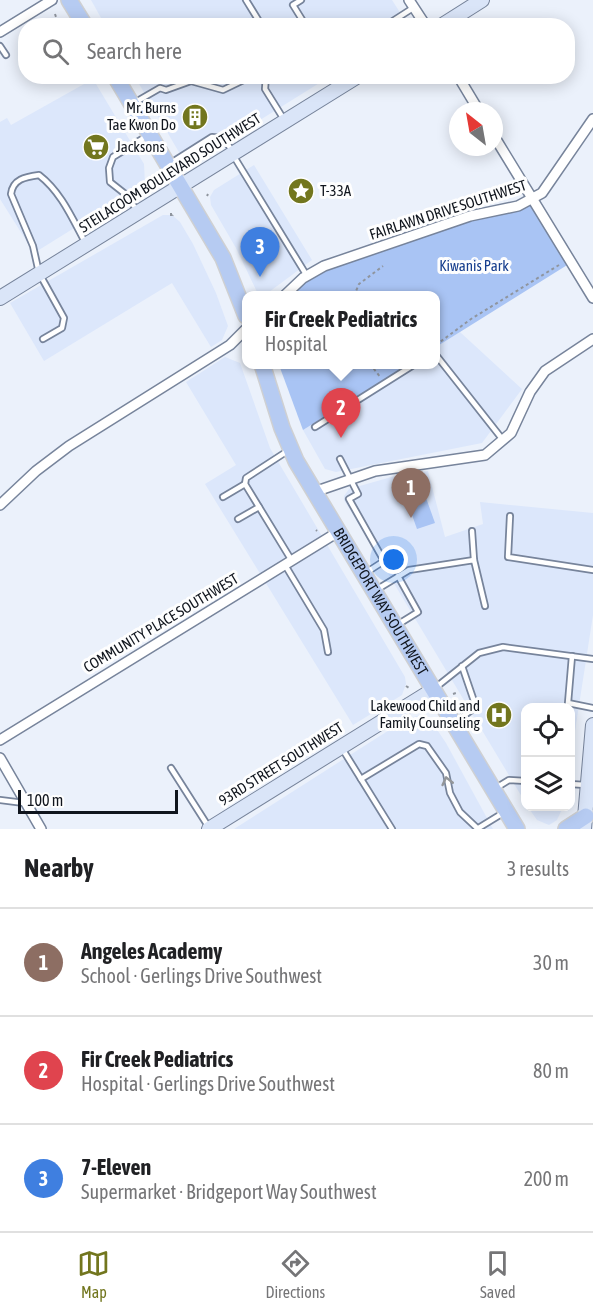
<!DOCTYPE html>
<html lang="en">
<head>
<meta charset="utf-8">
<style>
	:root { --surface:#fff; --page:#f2f2f2; --text:#202124; --muted:#757577; --line:#e0e0e0; --accent:#72761e }
	body { margin:0; font-family:"Asap Condensed",sans-serif; background:var(--page); color:var(--text) }
	.controls { position:absolute; right:18px; bottom:18px; display:grid; overflow:hidden; border-radius:12px; box-shadow:0 3px 15px #0003 }
	.controls button { width:54px; height:54px; display:grid; place-items:center; padding:0; border:0; border-bottom:2px solid var(--line); background:var(--surface); color:var(--text); font:30px sans-serif }
	.compass { position:absolute; left:449px; top:102px; width:54px; height:54px; border-radius:50%; background:var(--surface); box-shadow:0 3px 15px #0003; rotate:329deg }
	.scale { position:absolute; left:18px; bottom:15px; width:160px; box-sizing:border-box; padding-left:6px; border:3px solid #10151d; border-top:0; font-size:16px; line-height:21px; white-space:nowrap; color:#10151d; -webkit-text-stroke:4px #fefefe; paint-order:stroke }
	.you { position:absolute; left:394px; top:560px; width:21px; height:21px; margin:-15px; border:4px solid #fff; border-radius:50%; background:#1a73e8; box-shadow:0 0 0 9px #1a73e833 }
	.badge { display:grid; place-items:center; width:39px; height:39px; border-radius:50%; background:var(--accent); color:#fff; font-size:20px; font-weight:700 }
	.pin { position:absolute; translate:-50% -50px; filter:drop-shadow(0 2px 3px #0008) }
	.pin::after { content:''; position:absolute; top:32px; width:21px; height:18px; background:inherit; clip-path:polygon(0 0,100% 0,50% 100%) }
	.popup { position:absolute; left:242px; top:291px; width:198px; height:78px; box-sizing:border-box; display:grid; place-content:center; border-radius:12px; background:var(--surface); filter:drop-shadow(0 2px 4px #0005); font-size:20px; white-space:nowrap; color:var(--muted) }
	.popup b { font-size:22px; color:var(--text) }
	.popup::after { content:''; position:absolute; left:50%; top:100%; margin-left:-12px; border:12px solid transparent; border-top-color:var(--surface) }
	.list { margin:0; padding:0; list-style:none }
	h2 { display:flex; justify-content:space-between; align-items:center; height:78px; margin:0; padding:0 24px; font-size:26px }
	h2 small { font-size:20px; font-weight:400; color:var(--muted) }
	.list li { display:grid; grid-template-columns:39px 1fr auto; gap:18px; align-items:center; box-sizing:border-box; height:108px; padding:0 24px; border-top:2px solid var(--line) }
	.list b { display:block; font-size:22px; white-space:nowrap }
	.list p { margin:0; font-size:20px; white-space:nowrap; color:var(--muted) }
	.list em { font-size:20px; font-style:normal; color:var(--muted) }
	.icon { flex:none; width:33px; height:33px; fill:none; stroke:currentColor; stroke-width:2; stroke-linecap:round; stroke-linejoin:round }
	.map { position:relative; flex:none; width:593px; height:829px; overflow:hidden }
	.search { position:absolute; background:var(--surface); box-shadow:0 3px 15px #0003; left:18px; right:18px; top:18px; height:66px; display:flex; align-items:center; gap:15px; box-sizing:border-box; padding:0 21px; border-radius:24px; color:var(--muted); font-size:22px }
	.sheet { height:402px; background:var(--surface) }
	nav { display:flex; justify-content:space-around; align-items:center; box-sizing:border-box; height:84px; border-top:2px solid var(--line); background:var(--surface); font-size:16px; color:var(--muted) }
	nav a { display:grid; justify-items:center; gap:3px }
	nav .on { color:var(--accent) }
	.map>svg:first-child { display:block }
	.built { fill:#dce7fb }
	.green { fill:#a9c4f4 }
	.lines { fill:none; stroke-linecap:round; stroke-linejoin:round }
	.lane-casing { stroke:#77849b; stroke-width:8 }
	.street-casing { stroke:#77849b; stroke-width:12 }
	.secondary-casing { stroke:#77849b; stroke-width:16 }
	.primary-casing { stroke:#cfd0d2; stroke-width:18 }
	.path { stroke:#8f959e; stroke-width:2; stroke-dasharray:3 3; stroke-linecap:butt }
	.lane { stroke:#fff; stroke-width:4.5 }
	.street { stroke:#fff; stroke-width:9 }
	.secondary { stroke:#dae5f8; stroke-width:14 }
	.primary { stroke:#b6cbf2; stroke-width:15 }
	.oneway { stroke:#939699 }
	.labels { text-anchor:middle; stroke-width:6; stroke-linejoin:round; paint-order:stroke }
	.poi-label { font-size:15px; fill:#10151d; stroke:#fefefe; text-anchor:end }
	.street-label { font-size:15px; fill:#10151d; stroke:#fefefe }
	.park-label { font-size:15px; fill:#153d8d; stroke:#fefefe }
</style>
</head>
<body>
<div class="map">
<svg width="593" height="829" viewBox="0 0 593 829">
	<rect width="100%" height="100%" fill="#ebf1fb"/>
	<g class="built">
		<path d="M 91,0 L 392,0 L 408,25 L 105,25 Z"/>
		<path d="M 135,77 L 329,77 L 202,156 L 188,159 L 180,154 Z"/>
		<path d="M 93,79 L 144,164 L 145,184 L 34,253 L 0,199 L 0,122 L 7,118 L 11,125 Z"/>
		<path d="M 254,165 L 312,260 L 265,295 L 258,294 L 236,248 L 211,205 L 210,197 L 214,190 Z"/>
		<path d="M 163,215 L 172,215 L 180,222 L 193,244 L 216,293 L 228,326 L 222,340 L 211,347 L 172,283 L 44,361 L 10,303 Z"/>
		<path d="M 460,332 L 522,389 L 482,443 L 336,472 L 325,469 L 303,430 L 408,365 L 436,364 L 436,347 Z"/>
		<path d="M 225,357 L 240,363 L 270,448 L 405,677 L 406,684 L 402,695 L 353,725 L 205,484 L 236,465 L 186,382 Z"/>
		<path d="M 428,471 L 445,537 L 483,524 L 480,502 L 593,513 L 593,615 L 571,757 L 570,708 L 526,708 L 525,802 L 344,500 L 344,496 L 349,489 L 395,476 Z"/>
		<path d="M 420,715 L 430,719 L 446,743 L 493,829 L 234,829 L 405,720 Z"/>
		<path d="M 528,807 L 563,807 L 557,820 L 549,825 L 537,820 Z"/>
	</g>
	<g class="green">
		<path d="M 533,201 L 572,262 L 436,347 L 436,296 L 284,296 L 324,266 Z"/>
		<path d="M 279,365 L 279,364 L 408,365 L 303,430 Z"/>
		<path d="M 425,495 L 435,523 L 417,529 L 407,501 Z"/>
	</g>
	<g class="lines">
		<defs>
			<g id="lane">
				<path d="M 246,0 L 262,26"/>
				<path d="M 301,0 L 293,5 L 306,26"/>
				<path d="M 385,26 L 413,8"/>
				<path d="M 0,46 L 6,55"/>
				<path d="M 266,76 L 265,89 L 283,118"/>
				<path d="M 332,76 L 338,86"/>
				<path d="M 134,103 L 160,88 L 166,90 L 191,81 L 223,90 L 252,76"/>
				<path d="M 233,155 L 307,276"/>
				<path d="M 171,163 L 212,137 L 224,138 L 232,151"/>
				<path d="M 137,210 L 124,193 L 110,182 L 109,168 L 113,157 L 147,136"/>
				<path d="M 43,339 L 62,328 L 64,318 L 39,273 L 33,246 L 11,194 C 13,179 25,177 39,175 C 61,192 72,218 85,242"/>
				<path d="M 436,355 L 503,440"/>
				<path d="M 315,427 L 415,364"/>
				<path d="M 289,450 L 246,478 L 245,484 L 292,561"/>
				<path d="M 340,459 L 358,494 L 349,499 L 384,561 L 367,572"/>
				<path d="M 223,497 L 245,484"/>
				<path d="M 510,516 L 508,557 L 593,570"/>
				<path d="M 238,519 L 259,507"/>
				<path d="M 472,531 L 474,560"/>
				<path d="M 285,565 L 324,630 L 328,652"/>
				<path d="M 376,590 L 409,570 L 474,560 L 485,606"/>
				<path d="M 397,625 L 418,612 L 398,576"/>
				<path d="M 572,656 L 568,703 L 593,708"/>
				<path d="M 435,688 L 479,653 L 503,647 L 593,659"/>
				<path d="M 455,722 L 476,707 L 462,666"/>
				<path d="M 343,750 L 392,829"/>
				<path d="M 171,768 L 208,826"/>
				<path d="M 361,779 L 419,744 L 427,746 L 446,773 L 450,793 L 460,812 L 478,829"/>
				<path d="M 570,784 L 586,785"/>
				<path d="M 496,788 L 509,780 L 526,781"/>
				<path d="M 0,800 L 24,803"/>
				<path d="M 477,829 L 503,813"/>
			</g>
			<g id="street">
				<path d="M 409,0 L 426,26"/>
				<path d="M 0,32 L 52,0"/>
				<path d="M 458,76 L 479,111"/>
				<path d="M 494,136 L 593,298"/>
				<path d="M 284,296 L 303,278 L 324,266 L 470,216 L 518,206 L 542,193 L 593,119"/>
				<path d="M 314,492 L 375,471 L 485,455 L 511,433 L 530,392 L 545,371 L 593,339"/>
				<path d="M 0,505 L 36,471 L 69,446 L 230,345 L 246,329"/>
				<path d="M 0,740 L 338,532"/>
				<path d="M 0,758 L 41,829"/>
			</g>
			<g id="secondary">
				<path d="M 441,26 L 482,0"/>
				<path d="M 0,298 L 358,76"/>
				<path d="M 209,829 L 433,690"/>
				<path d="M 584,829 L 593,725"/>
			</g>
			<g id="primary">
				<path d="M 69,0 L 85,26"/>
				<path d="M 115,76 L 223,258 L 246,316"/>
				<path id="s1" d="M 262,364 L 282,428 L 296,461 L 517,829"/>
				<path d="M 566,829 L 586,816"/>
			</g>
		</defs>
		<use href="#lane" class="lane-casing"/>
		<use href="#street" class="street-casing"/>
		<use href="#secondary" class="secondary-casing"/>
		<use href="#primary" class="primary-casing"/>
		<g class="path">
			<path d="M 55,14 L 56,17"/>
			<path d="M 151,182 L 149,180 L 152,180"/>
			<path d="M 207,196 L 208,194"/>
			<path d="M 171,213 L 171,217 L 173,215"/>
			<path d="M 354,296 L 359,284 L 383,266"/>
			<path d="M 436,345 L 471,319 L 559,265"/>
			<path d="M 370,364 L 381,378"/>
			<path d="M 344,370 L 351,364"/>
			<path d="M 316,530 L 317,531"/>
			<path d="M 406,686 L 409,688"/>
			<path d="M 453,694 L 456,693"/>
		</g>
		<use href="#lane" class="lane"/>
		<use href="#street" class="street"/>
		<use href="#secondary" class="secondary"/>
		<use href="#primary" class="primary"/>
	</g>
	<defs><path id="oneway-chevron" d="M-2-3.5L2.5 0L-2 3.5" fill="none" stroke-width="1.6" stroke-linecap="round" stroke-linejoin="round" transform="scale(1.5)"/></defs>
	<use class="oneway" href="#oneway-chevron" transform="translate(447 781) rotate(-103)"/>
	<defs>
		<symbol id="building-disc" viewBox="-11 -11 22 22"><circle r="9.5" fill="#72761e" stroke="#fefefe"/><path d="M-4-6H4V6H1V3H-1V6H-4ZM-2.5-4.3h1.7v1.8h-1.7ZM.8-4.3h1.7v1.8H.8ZM-2.5-1h1.7V.8h-1.7ZM.8-1h1.7V.8H.8Z" fill="#fff"/></symbol>
		<symbol id="supermarket-disc" viewBox="-11 -11 22 22"><circle r="9.5" fill="#72761e" stroke="#fefefe"/><path d="M-6-5.5h2.5l.6 2H6L4.5 2H-2.5L-4.4-4H-6ZM-1.5 3.2a1.3 1.3 0 1 0 .1 0ZM3 3.2a1.3 1.3 0 1 0 .1 0Z" fill="#fff"/></symbol>
		<symbol id="sight-disc" viewBox="-11 -11 22 22"><circle r="9.5" fill="#72761e" stroke="#fefefe"/><path d="M0-6L1.8-2.2L6-1.7L2.9 1.2L3.7 5.4L0 3.3L-3.7 5.4L-2.9 1.2L-6-1.7L-1.8-2.2Z" fill="#fff"/></symbol>
		<symbol id="hospital-disc" viewBox="-11 -11 22 22"><circle r="9.5" fill="#72761e" stroke="#fefefe"/><path d="M-5-5h3v3.5h4V-5h3V5h-3V1.5h-4V5h-3Z" fill="#fff"/></symbol>
	</defs>
	<g fill-rule="evenodd">
		<use href="#building-disc" x="180" y="102" width="30" height="30"/>
		<use href="#supermarket-disc" x="81" y="132" width="30" height="30"/>
		<use href="#sight-disc" x="286" y="176" width="30" height="30"/>
		<use href="#hospital-disc" x="484" y="700" width="30" height="30"/>
	</g>
	<g class="labels">
		<g class="poi-label">
			<text x="176" y="113">Mr. Burns<tspan x="176" dy="17">Tae Kwon Do</tspan></text>
			<text x="116" y="152" text-anchor="start">Jacksons</text>
			<text x="320" y="196" text-anchor="start">T-33A</text>
			<text x="480" y="711">Lakewood Child and<tspan x="480" dy="17">Family Counseling</tspan></text>
		</g>
		<g class="street-label">
			<text transform="translate(170 173) rotate(-32)" y="5">STEILACOOM BOULEVARD SOUTHWEST</text>
			<text transform="translate(448 210) rotate(-18)" y="5">FAIRLAWN DRIVE SOUTHWEST</text>
			<text dy="5" stroke="none"><textPath href="#s1" startOffset="267">BRIDGEPORT WAY SOUTHWEST</textPath></text>
			<text transform="translate(161 623) rotate(-31)" y="5">COMMUNITY PLACE SOUTHWEST</text>
			<text transform="translate(281 764) rotate(-32)" y="5">93RD STREET SOUTHWEST</text>
		</g>
		<g class="park-label">
			<text x="474" y="271">Kiwanis Park</text>
		</g>
	</g>
</svg>
<div class="controls">
<button><svg class="icon" aria-label="locate" viewBox="0 0 24 24"><circle cx="12" cy="12" r="6"/><path d="M12 2v4M12 18v4M2 12h4M18 12h4"/></svg></button>
<button><svg class="icon" aria-label="layers" viewBox="0 0 24 24"><path d="M12 4l9 5-9 5-9-5zM3 14l9 5 9-5"/></svg></button>
</div>
<svg class="compass" viewBox="-18 -18 36 36"><path d="M0-13l5 13h-10z" fill="#e53935"/><path d="M0 13l5-13h-10z" fill="#757577"/></svg>
<div class="scale">100 m</div>
<div class="you"></div>
<div class="pin badge" style="left:411px;top:518px;background:#8d6e63">1</div>
<div class="pin badge" style="left:341px;top:438px;background:#e0444e">2</div>
<div class="popup"><b>Fir Creek Pediatrics</b>Hospital</div>
<div class="pin badge" style="left:260px;top:277px;background:#3f7fe0">3</div>
<div class="search"><svg class="icon" aria-label="search" viewBox="0 0 24 24"><circle cx="10" cy="10" r="6"/><path d="M15 15l6 6"/></svg>Search here</div>
</div>
<section class="sheet">
<h2>Nearby<small>3 results</small></h2>
<ul class="list">
<li><span class="badge" style="background:#8d6e63">1</span><div><b>Angeles Academy</b><p>School · Gerlings Drive Southwest</p></div><em>30 m</em></li>
<li><span class="badge" style="background:#e0444e">2</span><div><b>Fir Creek Pediatrics</b><p>Hospital · Gerlings Drive Southwest</p></div><em>80 m</em></li>
<li><span class="badge" style="background:#3f7fe0">3</span><div><b>7-Eleven</b><p>Supermarket · Bridgeport Way Southwest</p></div><em>200 m</em></li>
</ul>
</section>
<nav>
<a class="on"><svg class="icon" aria-label="map" viewBox="0 0 24 24"><path d="M3 6l6-2 6 2 6-2v14l-6 2-6-2-6 2zM9 4v14M15 6v14"/></svg>Map</a>
<a><svg class="icon" aria-label="directions" viewBox="0 0 24 24"><path d="M12 3l9 9-9 9-9-9zM9 14v-3h6M13 9l2 2-2 2"/></svg>Directions</a>
<a><svg class="icon" aria-label="saved" viewBox="0 0 24 24"><path d="M7 4h10v16l-5-4-5 4z"/></svg>Saved</a>
</nav>
</body>
</html>
